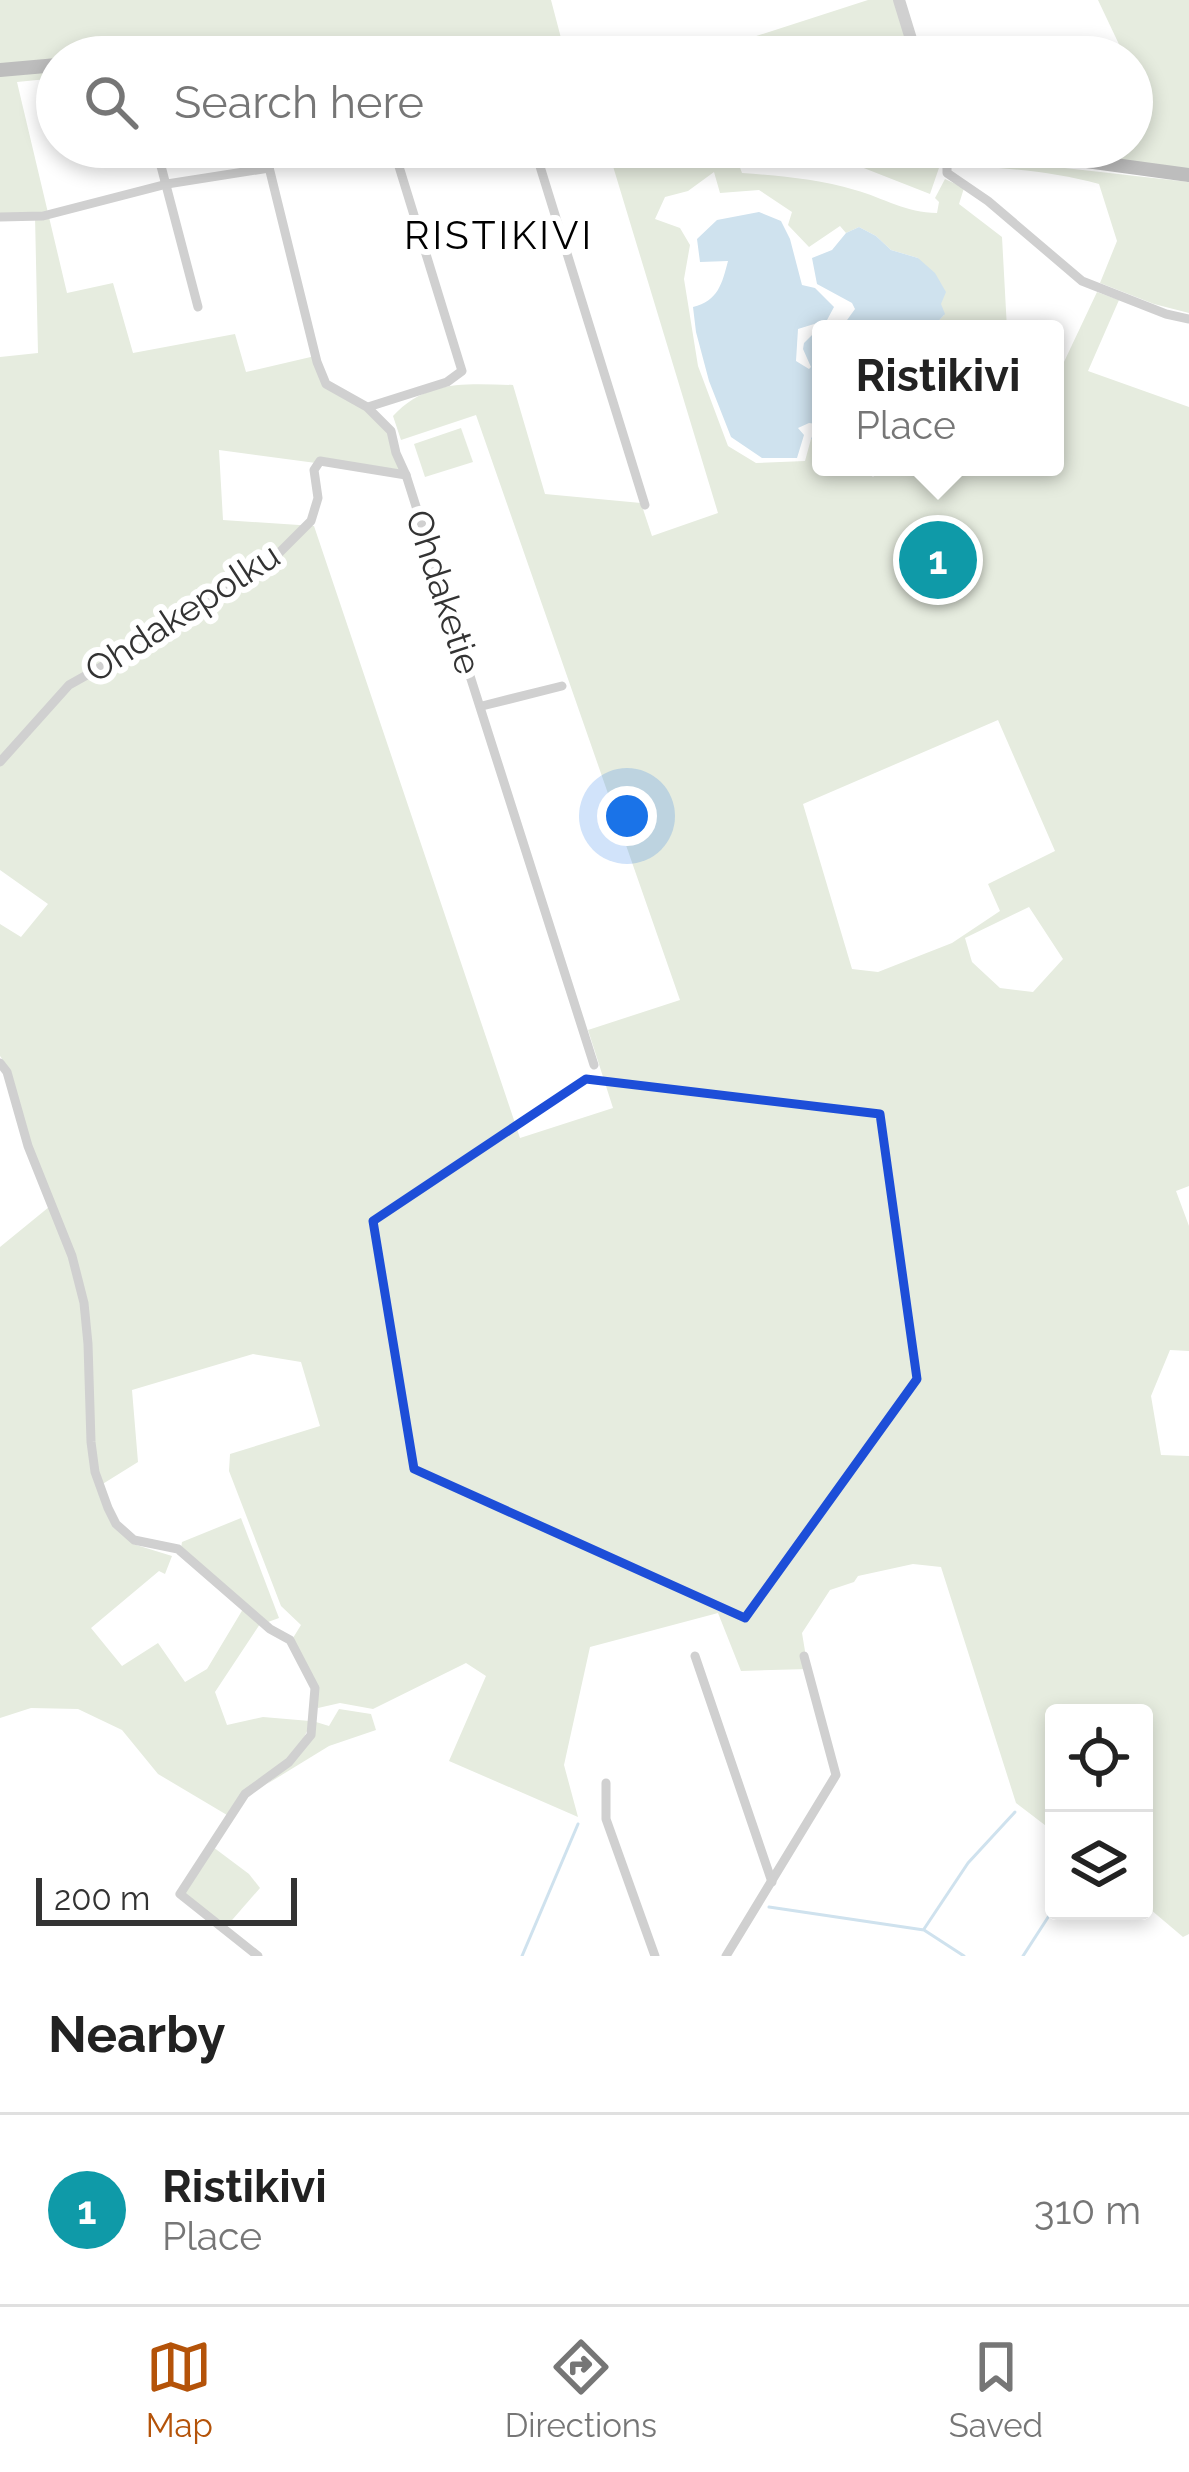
<!DOCTYPE html>
<html lang="en">
<head>
<meta charset="utf-8">
<style>
	:root { --surface:#fff; --page:#f6f6f6; --text:#222; --muted:#767676; --line:#e0e0e0; --accent:#b45309 }
	body { margin:0; font-family:Raleway,sans-serif; background:var(--page); color:var(--text) }
	.controls { position:absolute; right:36px; bottom:36px; display:grid; overflow:hidden; border-radius:12px; box-shadow:0 6px 18px #0003 }
	.controls button { width:108px; height:108px; display:grid; place-items:center; padding:0; border:0; border-bottom:3px solid var(--line); background:var(--surface); color:var(--text); font:60px sans-serif }
	.scale { position:absolute; left:36px; bottom:30px; width:261px; box-sizing:border-box; padding-left:12px; border:6px solid #333; border-top:0; font-size:33px; line-height:42px; white-space:nowrap; color:#333; -webkit-text-stroke:9px #fff; paint-order:stroke }
	.you { position:absolute; left:627px; top:816px; width:42px; height:42px; margin:-30px; border:9px solid #fff; border-radius:50%; background:#1a73e8; box-shadow:0 0 0 18px #1a73e833 }
	.badge { display:grid; place-items:center; width:78px; height:78px; border-radius:50%; background:var(--accent); color:#fff; font-size:39px; font-weight:700 }
	.pin { position:absolute; translate:-50% -50%; border:6px solid #fff; box-shadow:0 3px 12px #0006 }
	.popup { position:absolute; left:812px; top:320px; width:252px; height:156px; box-sizing:border-box; display:grid; place-content:center; border-radius:12px; background:var(--surface); filter:drop-shadow(0 3px 9px #0005); font-size:39px; white-space:nowrap; color:var(--muted) }
	.popup b { font-size:45px; color:var(--text) }
	.popup::after { content:''; position:absolute; left:50%; top:100%; margin-left:-24px; border:24px solid transparent; border-top-color:var(--surface) }
	.list { margin:0; padding:0; list-style:none }
	h2 { display:flex; justify-content:space-between; align-items:center; height:156px; margin:0; padding:0 48px; font-size:51px }
	h2 small { font-size:39px; font-weight:400; color:var(--muted) }
	.list li { display:grid; grid-template-columns:78px 1fr auto; gap:36px; align-items:center; box-sizing:border-box; height:192px; padding:0 48px; border-top:3px solid var(--line) }
	.list b { display:block; font-size:45px; white-space:nowrap }
	.list p { margin:0; font-size:39px; white-space:nowrap; color:var(--muted) }
	.list em { font-size:39px; font-style:normal; color:var(--muted) }
	.icon { flex:none; width:66px; height:66px; fill:none; stroke:currentColor; stroke-width:2; stroke-linecap:round; stroke-linejoin:round }
	.map { position:relative; flex:none; width:1189px; height:1956px; overflow:hidden }
	.search { position:absolute; background:var(--surface); box-shadow:0 6px 18px #0003; left:36px; right:36px; top:36px; height:132px; display:flex; align-items:center; gap:30px; box-sizing:border-box; padding:0 42px; border-radius:66px; color:var(--muted); font-size:45px }
	.sheet { height:348px; background:var(--surface) }
	nav { display:flex; justify-content:space-around; align-items:center; box-sizing:border-box; height:168px; border-top:3px solid var(--line); background:var(--surface); font-size:33px; color:var(--muted) }
	nav a { display:grid; justify-items:center; gap:6px }
	nav .on { color:var(--accent) }
	.map>svg:first-child { display:block }
	.green { fill:#e6ecdf; fill-rule:evenodd }
	.water { fill:#cfe2ee }
	.lines { fill:none; stroke-linecap:round; stroke-linejoin:round }
	.stream { stroke:#cfe2ee; stroke-width:3 }
	.minor { stroke:#d0d0d0; stroke-width:9 }
	.tertiary { stroke:#d0d0d0; stroke-width:12 }
	.secondary { stroke:#bdbdbd; stroke-width:14 }
	.marked { fill:none; stroke:#1d4ed8; stroke-width:9; stroke-linejoin:round }
	.labels { text-anchor:middle; stroke-width:12; stroke-linejoin:round; paint-order:stroke }
	.street-label { font-size:36px; fill:#333; stroke:#fff }
	.neighbourhood-label { font-size:39px; letter-spacing:3px; fill:#000; stroke:#fff }
</style>
</head>
<body>
<div class="map">
<svg width="1189" height="1956" viewBox="0 0 1189 1956">
	<rect width="100%" height="100%" fill="#fff"/>
	<g class="green">
		<path d="M 0,0 L 551,0 L 566,57 L 57,57 L 57,78 L 17,82 L 67,293 L 113,283 L 133,353 L 235,334 L 246,372 L 315,356 L 326,384 L 367,407 L 391,431 L 406,475 L 219,450 L 223,520 L 314,526 L 520,1138 L 613,1108 L 588,1030 L 680,1000 L 476,415 L 401,440 L 393,416 C 427,379 468,384 513,385 L 545,494 L 641,503 L 652,536 L 718,513 L 609,153 L 552,147 L 973,147 L 1002,161 L 1189,182 L 1189,313 L 1154,304 L 1100,283 L 1117,241 L 1099,184 C 1047,170 994,167 940,165 L 930,194 L 851,163 L 757,153 L 739,159 L 730,153 L 729,147 L 716,148 L 738,162 L 742,173 C 780,176 818,179 855,190 C 884,198 906,213 937,213 L 939,202 L 935,198 L 945,179 L 964,188 L 959,204 L 1002,237 L 1007,329 L 931,329 L 944,315 L 918,258 L 891,250 L 876,236 L 859,227 L 846,233 L 840,226 L 809,247 L 788,225 L 792,212 L 759,190 L 720,193 L 714,172 L 688,191 L 665,197 L 655,219 L 680,228 L 690,245 L 684,279 L 698,366 L 728,446 L 756,463 L 805,461 L 811,439 L 821,444 L 821,467 L 858,467 L 873,477 L 887,467 L 922,467 L 922,471 L 938,471 L 946,467 L 1055,467 L 1055,381 L 1097,292 L 1119,300 L 1088,371 L 1189,407 L 1189,1186 L 1176,1191 L 1189,1226 L 1189,1351 L 1170,1350 L 1151,1396 L 1161,1455 L 1189,1456 L 1189,1934 L 1183,1937 L 1144,1904 L 1144,1713 L 1054,1713 L 1054,1832 L 1016,1803 L 941,1567 L 913,1564 L 858,1576 L 854,1582 L 830,1590 L 802,1633 L 808,1669 L 741,1671 L 718,1613 L 590,1647 L 564,1765 L 578,1817 L 449,1761 L 486,1676 L 466,1663 L 373,1709 L 340,1703 L 318,1708 L 318,1687 L 293,1638 L 301,1625 L 281,1606 L 229,1471 L 230,1454 L 320,1426 L 301,1362 L 253,1354 L 132,1390 L 138,1462 L 101,1485 L 94,1441 L 87,1303 L 31,1148 L 10,1070 L 0,1056 L 0,924 L 21,937 L 48,904 L 0,870 L 0,357 L 38,353 L 35,216 L 0,214 ZM 998,720 L 1055,851 L 988,884 L 1000,911 L 952,943 L 878,972 L 852,969 L 803,804 ZM 1029,907 L 1063,959 L 1033,992 L 1000,988 L 972,962 L 965,938 Z"/>
		<path d="M 868,0 L 896,0 L 920,57 L 574,57 L 716,49 Z"/>
		<path d="M 1098,0 L 1189,0 L 1189,169 L 1030,147 L 1132,147 L 1132,107 L 1145,101 L 1132,72 L 1132,57 L 1125,57 Z"/>
		<path d="M 461,428 L 473,462 L 425,477 L 414,444 Z"/>
		<path d="M 49,1207 L 70,1257 L 81,1304 L 97,1490 L 133,1544 L 172,1556 L 165,1574 L 159,1571 L 91,1628 L 122,1666 L 158,1643 L 185,1682 L 207,1669 L 243,1609 L 260,1624 L 215,1692 L 227,1725 L 263,1717 L 310,1721 C 305,1753 251,1793 227,1815 L 158,1774 L 122,1730 L 78,1709 L 31,1708 L 0,1718 L 0,1247 Z"/>
		<path d="M 241,1518 L 279,1618 L 268,1622 L 181,1548 L 182,1542 Z"/>
		<path d="M 339,1709 L 371,1714 L 376,1730 L 329,1746 L 267,1784 L 291,1764 L 316,1722 L 329,1726 Z"/>
		<path d="M 213,1847 L 249,1874 L 260,1888 L 226,1927 L 184,1892 Z"/>
	</g>
	<path class="water" d="M 759,212 L 781,221 L 790,239 L 802,285 L 815,288 L 834,307 L 827,320 L 798,329 L 796,361 L 809,369 L 811,367 L 803,349 L 804,343 L 818,329 L 842,327 L 855,309 L 852,303 L 817,284 L 812,258 L 832,250 L 846,233 L 859,227 L 876,236 L 891,250 L 918,258 L 935,273 L 946,292 L 941,304 L 945,314 L 931,329 L 821,329 L 821,444 L 811,439 L 817,424 L 809,423 L 798,428 L 804,435 L 797,458 L 762,458 L 731,437 L 709,381 L 696,332 L 693,307 C 718,301 722,284 728,261 L 700,262 L 697,239 L 717,220 Z"/>
	<g class="lines">
		<g class="stream">
			<path d="M 769,1907 L 924,1930 L 964,1956"/>
			<path d="M 924,1929 L 968,1863 L 1015,1812"/>
			<path d="M 522,1956 L 578,1824"/>
			<path d="M 1023,1956 L 1054,1908"/>
		</g>
		<g class="minor">
			<path d="M 156,147 L 198,307"/>
			<path d="M 264,147 L 317,362 L 326,384 L 367,407 L 391,431 L 396,453 L 406,475 L 594,1065"/>
			<path d="M 534,147 L 645,505"/>
			<path d="M 947,147 L 947,173 L 988,201 L 1082,281 L 1166,314 L 1189,319"/>
			<path d="M 0,217 L 43,216 L 167,184 L 269,168"/>
			<path d="M 368,407 L 447,382 L 462,371 L 393,147"/>
			<path d="M 482,706 L 562,686"/>
			<path d="M 0,762 L 69,685 L 101,667 L 157,622 L 221,596 L 273,559 L 311,521 L 318,498 L 314,470 L 320,461 L 406,475"/>
			<path d="M 0,1063 L 7,1072 L 28,1146 L 72,1256 L 84,1303 L 88,1344 L 91,1442 L 95,1472 L 108,1508 L 116,1524 L 134,1540 L 178,1549 L 270,1629 L 290,1640 L 315,1688 L 311,1735 L 289,1762 L 245,1794 L 180,1894 L 258,1956"/>
			<path d="M 695,1656 L 772,1882"/>
			<path d="M 606,1783 L 606,1819 L 655,1956"/>
			<path d="M 726,1956 L 836,1775 L 804,1656"/>
		</g>
		<path class="tertiary" d="M 899,0 L 911,39 L 912,57"/>
		<g class="secondary">
			<path d="M 0,70 L 57,65"/>
			<path d="M 983,147 L 1189,175"/>
		</g>
	</g>
	<path class="marked" d="M 586,1079 L 880,1114 L 917,1379 L 745,1618 L 414,1469 L 373,1221 Z"/>
	<g class="labels">
		<g class="street-label">
			<text transform="translate(444 592) rotate(72)" y="13">Ohdaketie</text>
			<text transform="translate(182 612) rotate(-33)" y="13">Ohdakepolku</text>
		</g>
		<g class="neighbourhood-label">
			<text x="499" y="249">RISTIKIVI</text>
		</g>
	</g>
</svg>
<div class="controls">
<button><svg class="icon" aria-label="locate" viewBox="0 0 24 24"><circle cx="12" cy="12" r="6"/><path d="M12 2v4M12 18v4M2 12h4M18 12h4"/></svg></button>
<button><svg class="icon" aria-label="layers" viewBox="0 0 24 24"><path d="M12 4l9 5-9 5-9-5zM3 14l9 5 9-5"/></svg></button>
</div>
<div class="scale">200 m</div>
<div class="you"></div>
<div class="pin badge" style="left:938px;top:560px;background:#0f9aa8">1</div>
<div class="popup"><b>Ristikivi</b>Place</div>
<div class="search"><svg class="icon" aria-label="search" viewBox="0 0 24 24"><circle cx="10" cy="10" r="6"/><path d="M15 15l6 6"/></svg>Search here</div>
</div>
<section class="sheet">
<h2>Nearby<small></small></h2>
<ul class="list">
<li><span class="badge" style="background:#0f9aa8">1</span><div><b>Ristikivi</b><p>Place</p></div><em>310 m</em></li>
</ul>
</section>
<nav>
<a class="on"><svg class="icon" aria-label="map" viewBox="0 0 24 24"><path d="M3 6l6-2 6 2 6-2v14l-6 2-6-2-6 2zM9 4v14M15 6v14"/></svg>Map</a>
<a><svg class="icon" aria-label="directions" viewBox="0 0 24 24"><path d="M12 3l9 9-9 9-9-9zM9 14v-3h6M13 9l2 2-2 2"/></svg>Directions</a>
<a><svg class="icon" aria-label="saved" viewBox="0 0 24 24"><path d="M7 4h10v16l-5-4-5 4z"/></svg>Saved</a>
</nav>
</body>
</html>
